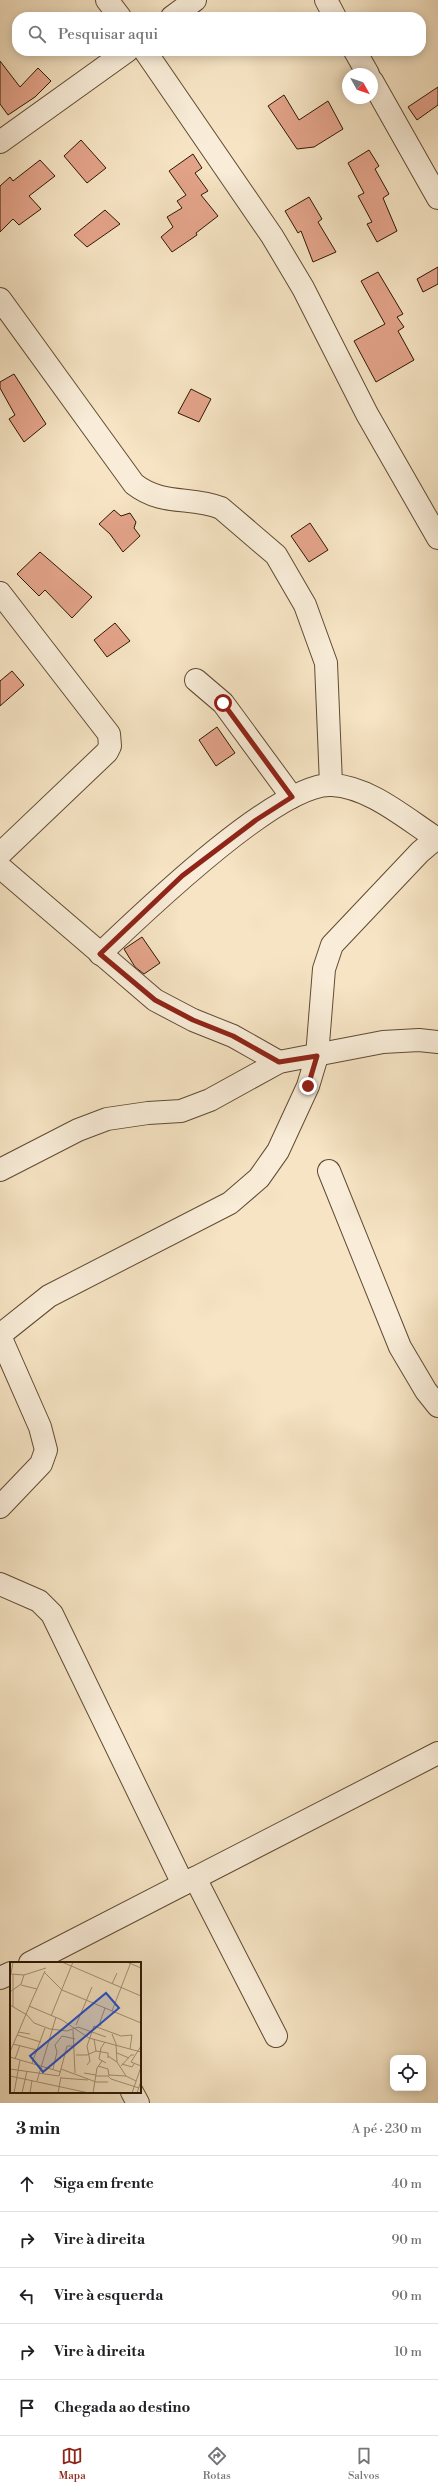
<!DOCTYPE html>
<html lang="pt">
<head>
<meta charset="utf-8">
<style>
	:root { --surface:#fff; --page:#f6f6f6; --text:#202124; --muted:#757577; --line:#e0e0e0; --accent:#8f2418 }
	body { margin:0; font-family:"Libre Bodoni",serif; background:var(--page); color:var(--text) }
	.controls { position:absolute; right:12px; bottom:12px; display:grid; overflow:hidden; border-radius:8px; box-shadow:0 2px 10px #0003 }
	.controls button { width:36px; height:36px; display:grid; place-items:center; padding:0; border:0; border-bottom:1px solid var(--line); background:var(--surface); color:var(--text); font:20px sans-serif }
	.compass { position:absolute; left:342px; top:68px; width:36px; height:36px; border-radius:50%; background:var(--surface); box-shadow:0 2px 10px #0003; rotate:130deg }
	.stop { position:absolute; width:12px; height:12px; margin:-9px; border:3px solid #8f2418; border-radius:50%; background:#fff }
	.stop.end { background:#8f2418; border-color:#fff; box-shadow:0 1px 4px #0008 }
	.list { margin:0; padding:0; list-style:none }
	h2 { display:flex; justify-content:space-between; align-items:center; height:52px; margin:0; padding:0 16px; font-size:17px }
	h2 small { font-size:13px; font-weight:400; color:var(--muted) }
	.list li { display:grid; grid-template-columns:26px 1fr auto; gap:12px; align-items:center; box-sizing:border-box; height:56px; padding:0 16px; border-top:1px solid var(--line) }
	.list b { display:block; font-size:15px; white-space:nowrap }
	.list em { font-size:13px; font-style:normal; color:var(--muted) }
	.icon { flex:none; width:22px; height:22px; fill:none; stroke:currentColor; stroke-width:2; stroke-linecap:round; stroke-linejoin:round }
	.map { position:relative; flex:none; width:438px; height:2103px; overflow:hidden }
	.search { position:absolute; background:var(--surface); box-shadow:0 2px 10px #0003; left:12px; right:12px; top:12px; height:44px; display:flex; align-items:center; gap:10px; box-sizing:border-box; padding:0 14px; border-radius:16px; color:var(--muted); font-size:15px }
	.sheet { height:332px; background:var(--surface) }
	nav { display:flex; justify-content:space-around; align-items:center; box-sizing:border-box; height:56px; border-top:1px solid var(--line); background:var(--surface); font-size:11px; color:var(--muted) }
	nav a { display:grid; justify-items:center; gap:2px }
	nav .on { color:var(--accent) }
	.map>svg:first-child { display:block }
	.building { fill:#e4a48b; stroke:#2e1801 }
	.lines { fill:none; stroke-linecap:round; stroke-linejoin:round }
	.minor-casing { stroke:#604b32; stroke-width:24 }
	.minor { stroke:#f9edd9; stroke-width:22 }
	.route { stroke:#8f2418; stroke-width:5 }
	.inset-road { fill:none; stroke:#a69276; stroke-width:1 }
	.view { fill:#1d4ed8; fill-opacity:0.15; stroke:#1d4ed8; stroke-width:2 }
	.inset-edge { fill:none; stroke:#2e1801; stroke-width:2 }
</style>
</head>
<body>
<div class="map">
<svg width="438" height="2103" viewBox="0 0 438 2103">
	<rect width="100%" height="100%" fill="#f6e4c4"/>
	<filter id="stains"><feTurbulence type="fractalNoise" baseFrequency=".005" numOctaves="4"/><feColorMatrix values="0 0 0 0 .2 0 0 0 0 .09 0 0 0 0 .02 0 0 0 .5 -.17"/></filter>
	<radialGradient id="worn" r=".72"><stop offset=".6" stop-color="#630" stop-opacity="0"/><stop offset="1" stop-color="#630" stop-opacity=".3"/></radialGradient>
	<g class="building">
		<path d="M 0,61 L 20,87 L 38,68 L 51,81 L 35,97 L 8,115 L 0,104 Z"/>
		<path d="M 438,87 L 438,105 L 417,120 L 408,107 Z"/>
		<path d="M 284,95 L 299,120 L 328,101 L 343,129 L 314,147 L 297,149 L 268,106 Z"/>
		<path d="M 81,140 L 106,168 L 87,183 L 64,156 Z"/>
		<path d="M 369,150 L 379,166 L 375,169 L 389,194 L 383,198 L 397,231 L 377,242 L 367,224 L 372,222 L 358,196 L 364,193 L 348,163 Z"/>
		<path d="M 193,154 L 202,168 L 195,173 L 208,191 L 201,195 L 218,216 L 196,233 L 197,235 L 172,252 L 161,237 L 173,227 L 167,217 L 182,208 L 177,201 L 186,195 L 169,171 Z"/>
		<path d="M 40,160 L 55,176 L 29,196 L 41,209 L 19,225 L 13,219 L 0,232 L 0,186 L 10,177 L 13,181 Z"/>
		<path d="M 309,197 L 322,219 L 318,222 L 336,252 L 313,262 L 301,231 L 298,233 L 285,211 Z"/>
		<path d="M 105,210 L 120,224 L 87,247 L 74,235 Z"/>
		<path d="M 438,267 L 438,284 L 423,292 L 417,279 Z"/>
		<path d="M 378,272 L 403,314 L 397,317 L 404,327 L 398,331 L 414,360 L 376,382 L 354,341 L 385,324 L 361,281 Z"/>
		<path d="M 14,374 L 46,424 L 24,442 L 9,419 L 15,415 L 0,388 L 0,382 Z"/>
		<path d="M 191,389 L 211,399 L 199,422 L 178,413 Z"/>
		<path d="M 114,510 L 121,516 L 130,513 L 136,522 L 134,528 L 140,536 L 123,552 L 110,534 L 99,524 Z"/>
		<path d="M 310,523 L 328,550 L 309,562 L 291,536 Z"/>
		<path d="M 40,552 L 92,597 L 72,618 L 45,590 L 39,596 L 17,574 Z"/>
		<path d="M 115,623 L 130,641 L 107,657 L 94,640 Z"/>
		<path d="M 12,671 L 24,685 L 0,706 L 0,681 Z"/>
		<path d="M 217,727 L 235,753 L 216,766 L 199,740 Z"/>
		<path d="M 142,937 L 160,963 L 144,974 L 135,967 L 124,949 Z"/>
	</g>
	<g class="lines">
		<defs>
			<g id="minor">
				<path d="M 107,0 L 120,17"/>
				<path d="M 326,0 L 335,17"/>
				<path d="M 172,17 L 195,0"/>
				<path d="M 145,51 L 272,236 L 303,288 L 367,414 L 438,538"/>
				<path d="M 355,51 L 368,74"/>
				<path d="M 372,81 L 438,198"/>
				<path d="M 0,142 L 127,51"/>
				<path d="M 0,299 L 134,484 C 162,506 190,496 221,508 L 276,555 L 305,605 L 326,663 L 331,784"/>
				<path d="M 0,593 L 109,734 L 110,746 L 107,752 L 0,854"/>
				<path d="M 196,680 L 223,703 L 292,797"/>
				<path d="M 0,867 L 155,1000 L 193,1020 L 233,1036 L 279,1062"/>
				<path d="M 100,954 C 140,916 278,782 332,785 C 370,787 405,818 436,838"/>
				<path d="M 0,1170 L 78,1130 L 107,1119 L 148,1113 L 181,1111 L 210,1100 L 279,1062 L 383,1042 L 419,1040 L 438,1042"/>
				<path d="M 329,1171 L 400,1347 L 426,1391 L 438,1406"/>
				<path d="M 0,1335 L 49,1296 L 230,1203 L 259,1178 L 278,1151 L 308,1086 L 317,1056 L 324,969 L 332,945 L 420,852 L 438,837"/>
				<path d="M 0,1336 L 40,1427 L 46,1450 L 41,1464 L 0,1507"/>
				<path d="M 0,1584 L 39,1601 L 52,1614 L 183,1884"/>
				<path d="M 195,1878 L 276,2036"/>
				<path d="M 30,1963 L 438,1753"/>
				<path d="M 0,1978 L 11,1973"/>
				<path d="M 132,2092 L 138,2103"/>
			</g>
		</defs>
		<use href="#minor" class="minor-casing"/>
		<use href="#minor" class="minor"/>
	</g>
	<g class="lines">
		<path class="route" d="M 223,703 L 292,797 L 256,820 L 182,876 L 100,954 L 155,1000 L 193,1020 L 233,1036 L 279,1062 L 317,1056 L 308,1086"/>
	</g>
	<g transform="translate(10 1962)">
		<rect width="131" height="131" fill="#f6e4c4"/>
		<path class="inset-road" d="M 52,0 L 131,34M 117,0 L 131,6M 34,10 L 52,28 L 131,61M 0,12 L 14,13 L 36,6M 1,12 L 3,0M 102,22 L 107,11M 11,23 L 27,27M 0,30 L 11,22 L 14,13M 22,38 L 35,9M 0,43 L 17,53 L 24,61 L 40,67 L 57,69 L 68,65 L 96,75M 19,44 L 52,58 L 79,76 L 131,90M 3,45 L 3,12M 102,49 L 121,0M 41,54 L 63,0M 66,63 L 82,25M 91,64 L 90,60 L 95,46M 63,68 L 65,111M 8,70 L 20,72M 102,72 L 106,82 L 107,100M 7,73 L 31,80M 52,74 L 65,77M 95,80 L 91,86 L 89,97 L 96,101M 3,82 L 27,88M 65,84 L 57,84 L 51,107 L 86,120 L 98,120M 131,84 L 121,100 L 131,104M 86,89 L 98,91 L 98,96M 0,90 L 22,38M 107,91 L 119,96M 66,93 L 77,93 L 86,89 L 84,77M 98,94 L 107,100 L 116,114 L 126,119M 0,95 L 51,110M 5,97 L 10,83M 22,101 L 35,66M 112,102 L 122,105 L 124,102M 77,103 L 80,99 L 77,84 L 84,64 L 111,74 L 122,73 L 120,87M 88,104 L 98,107 L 99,114M 111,104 L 121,93 L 124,93M 0,107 L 49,114 L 51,107M 43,107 L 47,90 L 45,83 L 52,74M 74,111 L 86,113M 99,113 L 116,114M 0,114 L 79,131M 86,114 L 98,114 L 101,117 L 129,126M 51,116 L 78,118M 27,119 L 46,55M 4,131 L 10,98M 12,131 L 17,109M 20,131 L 22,118M 48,131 L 51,115M 83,131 L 87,106 L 92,99M 122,131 L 131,105M 127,131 L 131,119"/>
		<path class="view" d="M 96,31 L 109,46 L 33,110 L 20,94 Z"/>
		<rect width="131" height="131" class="inset-edge"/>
	</g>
	<rect width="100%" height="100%" filter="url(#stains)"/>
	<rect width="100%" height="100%" fill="url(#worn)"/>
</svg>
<div class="controls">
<button><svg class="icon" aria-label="locate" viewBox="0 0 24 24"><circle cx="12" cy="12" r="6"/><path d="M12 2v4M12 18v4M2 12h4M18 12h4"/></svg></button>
</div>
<svg class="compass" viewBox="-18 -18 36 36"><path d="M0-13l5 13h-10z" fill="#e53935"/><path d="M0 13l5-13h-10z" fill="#757577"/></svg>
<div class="stop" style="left:223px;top:703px"></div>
<div class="stop end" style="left:308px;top:1086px"></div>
<div class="search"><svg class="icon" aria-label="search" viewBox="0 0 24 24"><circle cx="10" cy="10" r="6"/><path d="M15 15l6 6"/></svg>Pesquisar aqui</div>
</div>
<section class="sheet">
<h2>3 min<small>A pé · 230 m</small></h2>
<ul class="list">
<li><svg class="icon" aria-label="ahead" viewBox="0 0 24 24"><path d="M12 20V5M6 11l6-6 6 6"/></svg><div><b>Siga em frente</b></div><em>40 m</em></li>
<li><svg class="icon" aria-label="right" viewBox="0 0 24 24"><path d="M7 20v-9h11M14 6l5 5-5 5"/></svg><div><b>Vire à direita</b></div><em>90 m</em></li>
<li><svg class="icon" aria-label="left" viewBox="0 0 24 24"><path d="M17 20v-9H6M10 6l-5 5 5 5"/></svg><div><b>Vire à esquerda</b></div><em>90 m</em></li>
<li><svg class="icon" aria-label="right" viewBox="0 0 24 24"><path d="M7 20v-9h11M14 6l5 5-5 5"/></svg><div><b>Vire à direita</b></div><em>10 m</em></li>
<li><svg class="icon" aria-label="arrive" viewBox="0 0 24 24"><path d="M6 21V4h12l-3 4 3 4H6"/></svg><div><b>Chegada ao destino</b></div></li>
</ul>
</section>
<nav>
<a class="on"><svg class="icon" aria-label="map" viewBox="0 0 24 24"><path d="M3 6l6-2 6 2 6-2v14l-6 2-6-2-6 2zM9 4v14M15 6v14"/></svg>Mapa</a>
<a><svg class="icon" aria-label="directions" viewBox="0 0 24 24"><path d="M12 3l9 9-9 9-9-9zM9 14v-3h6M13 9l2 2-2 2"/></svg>Rotas</a>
<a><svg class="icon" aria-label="saved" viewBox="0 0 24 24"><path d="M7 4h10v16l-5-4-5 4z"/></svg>Salvos</a>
</nav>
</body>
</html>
